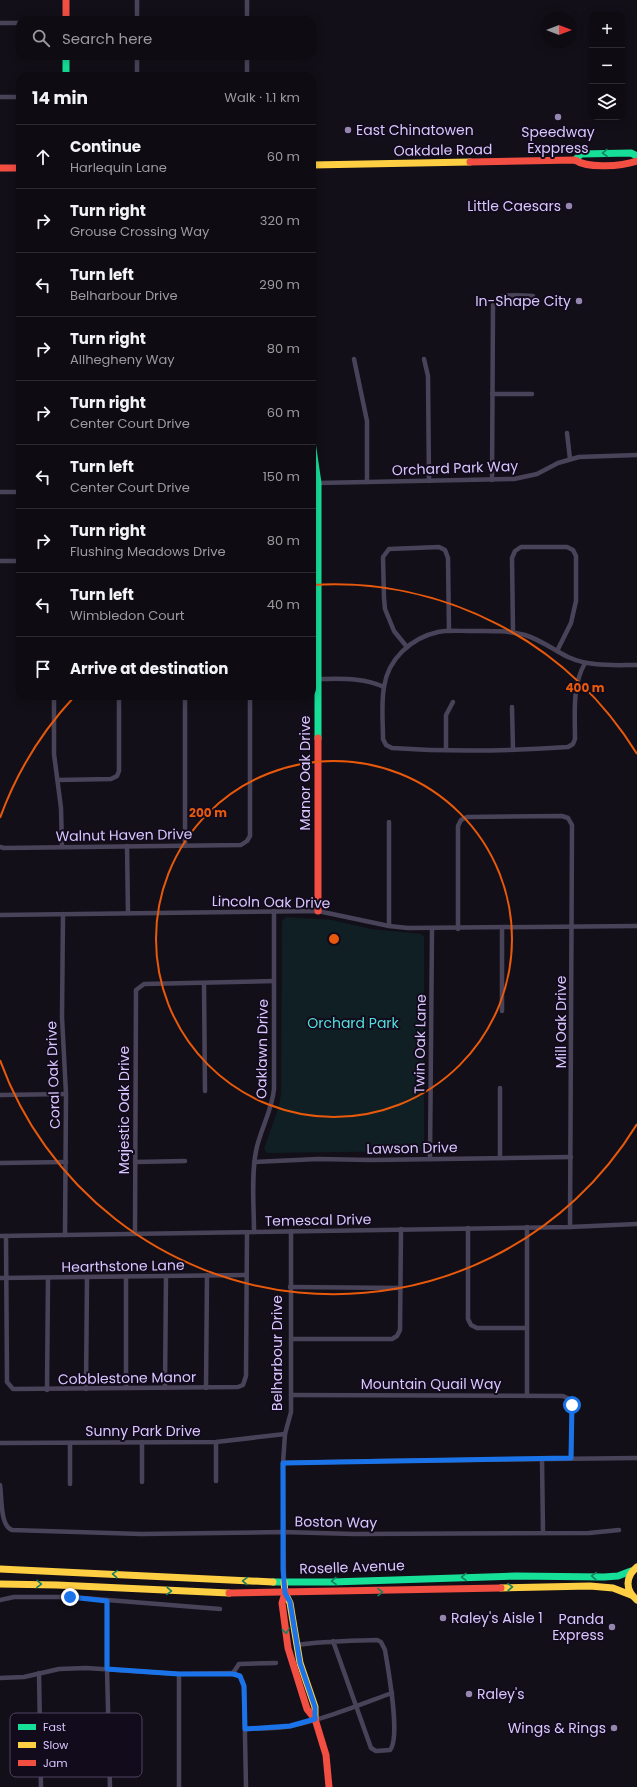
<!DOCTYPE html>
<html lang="en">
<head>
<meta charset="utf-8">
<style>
	:root { --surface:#0e0b12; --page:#17141b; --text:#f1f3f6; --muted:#9b9b9f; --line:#2e2b32 }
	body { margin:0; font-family:Poppins,sans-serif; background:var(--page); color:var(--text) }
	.controls { position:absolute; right:12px; top:12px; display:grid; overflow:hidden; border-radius:8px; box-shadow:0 2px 10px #0003 }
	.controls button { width:36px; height:36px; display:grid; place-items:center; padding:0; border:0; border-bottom:1px solid var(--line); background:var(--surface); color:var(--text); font:20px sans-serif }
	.compass { position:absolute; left:541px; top:12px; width:36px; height:36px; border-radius:50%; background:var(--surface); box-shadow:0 2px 10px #0003; rotate:90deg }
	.stop { position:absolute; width:12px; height:12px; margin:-9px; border:3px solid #1a73e8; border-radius:50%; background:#fff }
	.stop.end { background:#1a73e8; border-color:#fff; box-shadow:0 1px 4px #0008 }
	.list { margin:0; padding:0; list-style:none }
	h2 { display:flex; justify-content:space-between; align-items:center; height:52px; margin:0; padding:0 16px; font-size:17px }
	h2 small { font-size:13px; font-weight:400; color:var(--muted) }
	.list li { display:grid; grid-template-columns:26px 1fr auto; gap:12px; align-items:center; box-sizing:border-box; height:64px; padding:0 16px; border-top:1px solid var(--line) }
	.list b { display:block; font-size:15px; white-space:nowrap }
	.list p { margin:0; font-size:13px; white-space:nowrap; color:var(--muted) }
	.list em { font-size:13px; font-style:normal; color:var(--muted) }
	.icon { flex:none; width:22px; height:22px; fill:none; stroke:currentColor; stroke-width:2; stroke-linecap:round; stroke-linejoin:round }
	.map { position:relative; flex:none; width:637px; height:1787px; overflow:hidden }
	.search { position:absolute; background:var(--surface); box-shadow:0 2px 10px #0003; left:16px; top:16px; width:300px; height:44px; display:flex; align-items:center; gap:10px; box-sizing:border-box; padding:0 14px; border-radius:12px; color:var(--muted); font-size:15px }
	.panel { position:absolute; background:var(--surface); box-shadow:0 2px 10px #0003; left:16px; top:72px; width:300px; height:628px; border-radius:12px }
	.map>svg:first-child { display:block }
	.green { fill:#0f1f24 }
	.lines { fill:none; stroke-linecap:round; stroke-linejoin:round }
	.street { stroke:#494359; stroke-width:4.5 }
	.fast { stroke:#16e098; stroke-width:7 }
	.slow { stroke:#ffcf43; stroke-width:7 }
	.jam { stroke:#f24e42; stroke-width:7 }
	.oneway { stroke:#148060 }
	.route { stroke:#1a73e8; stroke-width:5 }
	.ring { fill:none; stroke:#e8590c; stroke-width:2 }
	.poi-dot { fill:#9486ae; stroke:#120b1c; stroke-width:1.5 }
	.labels { text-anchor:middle; stroke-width:4; stroke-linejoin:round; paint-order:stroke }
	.poi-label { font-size:14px; fill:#dac6ff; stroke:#120b1c; text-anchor:end }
	.street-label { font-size:14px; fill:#dac6ff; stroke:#120b1c }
	.park-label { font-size:14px; fill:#52dfde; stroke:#120b1c }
	.key { fill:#120b1c; stroke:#4e4360; stroke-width:1 }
	.key-label { font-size:11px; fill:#dac6ff }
	.centre { fill:#e8590c; stroke:#120b1c; stroke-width:2 }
	.ring-label { font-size:12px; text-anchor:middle; font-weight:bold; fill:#e8590c; stroke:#120b1c; stroke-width:4; stroke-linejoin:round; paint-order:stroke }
</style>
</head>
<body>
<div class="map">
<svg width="637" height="1787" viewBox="0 0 637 1787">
	<rect width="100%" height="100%" fill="#130f18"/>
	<path class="green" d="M 286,917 L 332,920 L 371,929 L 421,934 L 424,937 L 424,1147 L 421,1151 L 267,1153 L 264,1149 L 278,1109 L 281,1094 L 282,921 Z"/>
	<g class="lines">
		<g class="street">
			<path d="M 137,20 L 137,0"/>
			<path d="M 247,20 L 247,0"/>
			<path d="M 0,23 L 20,23"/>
			<path d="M 137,76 L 137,56"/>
			<path d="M 247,76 L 247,56"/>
			<path d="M 0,97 L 20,97"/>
			<path d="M 354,359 L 367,421 L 367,482"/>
			<path d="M 424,359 L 428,376 L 429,481"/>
			<path d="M 492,394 L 532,394"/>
			<path d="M 567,433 L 570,459"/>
			<path d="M 492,480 L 493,305 C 498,291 520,296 533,296"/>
			<path d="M 318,483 L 514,479 L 537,474 L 558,463 L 579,457 L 637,455"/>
			<path d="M 0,492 L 20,492"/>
			<path d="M 0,561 L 20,561"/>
			<path d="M 513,632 L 512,558 L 515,551 L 521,547 L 567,547 L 573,550 L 576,556 L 576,601 L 571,623 L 557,651"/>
			<path d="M 407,647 L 394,631 L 385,609 L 384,598 L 383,557 L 389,549 L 439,547 L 445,550 L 448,558 L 449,631"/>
			<path d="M 585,663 C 572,686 575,713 575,739 L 573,744 L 568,747 C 509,751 450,752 392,748 L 386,745 L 383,739 C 383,722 381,704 384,687 C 388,659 411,638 438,632 C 448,630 458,631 468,631 C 487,631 506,630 525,635 C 541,640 554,650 568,657 C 590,667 613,665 637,665"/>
			<path d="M 318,679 C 340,679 363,677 384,687"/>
			<path d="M 54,696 L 54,754 L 61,808 L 62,847"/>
			<path d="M 185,696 L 185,846"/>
			<path d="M 512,707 L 513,750"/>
			<path d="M 446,750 L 446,715 L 453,702"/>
			<path d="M 58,780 L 111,779 L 117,776 L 119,771 L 119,696"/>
			<path d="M 127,846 L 128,913"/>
			<path d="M 0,847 L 4,848 L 241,845 L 247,841 L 250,836 L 250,696"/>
			<path d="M 63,914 L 62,1017 L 66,1094 L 65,1235"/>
			<path d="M 0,915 L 318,911 L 389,926 L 408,928 L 637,926"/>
			<path d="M 389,926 L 389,822"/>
			<path d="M 502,928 L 502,1011"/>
			<path d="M 458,929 L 458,826 L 461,820 L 467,817 L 562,816 L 568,818 L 572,825 L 570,1227"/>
			<path d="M 204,983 L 205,1091"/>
			<path d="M 0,1095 L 66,1094"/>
			<path d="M 500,1158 L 500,1088"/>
			<path d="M 430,1159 L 432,929"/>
			<path d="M 135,1162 L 185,1161"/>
			<path d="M 254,1162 L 318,1159 L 372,1160 L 571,1157"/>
			<path d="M 0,1163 L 66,1162"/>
			<path d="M 527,1227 L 527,1396"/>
			<path d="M 468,1228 L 468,1319 L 471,1325 L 477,1328 L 527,1328"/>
			<path d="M 254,1232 C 254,1206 251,1177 256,1151 C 260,1130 272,1111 274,1089 L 274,911"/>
			<path d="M 135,1234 L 136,990 L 144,984 L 274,981"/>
			<path d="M 0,1236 L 570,1227 L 637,1224"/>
			<path d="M 6,1236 L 7,1382 L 13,1389 L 238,1387 L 243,1385 L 246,1376 L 247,1232"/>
			<path d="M 0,1278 L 246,1275"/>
			<path d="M 290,1287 L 400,1288"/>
			<path d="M 291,1339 L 392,1339 L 397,1336 L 400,1330 L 401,1229"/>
			<path d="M 126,1388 L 126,1277"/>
			<path d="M 165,1388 L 166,1276"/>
			<path d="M 206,1388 L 207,1275"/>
			<path d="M 86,1389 L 87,1277"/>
			<path d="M 47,1390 L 48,1278"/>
			<path d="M 291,1395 L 563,1396 L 569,1399 L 572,1405 L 571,1458"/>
			<path d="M 0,1443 L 216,1442 L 285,1434"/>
			<path d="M 542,1459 L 543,1532"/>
			<path d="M 283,1463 L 381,1461 L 637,1458"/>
			<path d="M 216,1481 L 216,1442"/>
			<path d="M 142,1482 L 142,1442"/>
			<path d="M 70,1484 L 70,1443"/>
			<path d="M 0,1485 C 2,1498 0,1526 12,1530 L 141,1534 L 283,1532 L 354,1534 L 589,1533 L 619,1530"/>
			<path d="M 284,1582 L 283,1463 L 285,1434 L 291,1412 L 291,1231"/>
			<path d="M 0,1600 L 14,1597 L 70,1597 L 220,1609"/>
			<path d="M 107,1601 L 107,1669 L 110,1787"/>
			<path d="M 297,1645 C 324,1641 350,1641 377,1640 L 381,1642 L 385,1650 C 388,1669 401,1737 390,1750 L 376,1751 L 371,1748 L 333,1641"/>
			<path d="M 39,1673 L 41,1787"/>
			<path d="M 233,1673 L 239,1664 L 276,1663"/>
			<path d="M 0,1678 L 24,1677 L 59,1669 L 86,1668 L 179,1674 L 233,1673 L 240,1676 L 244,1686 L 246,1787"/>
			<path d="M 245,1729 C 260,1728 276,1729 291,1726 C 325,1719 359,1705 392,1693"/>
			<path d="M 179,1787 L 179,1674"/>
		</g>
		<g class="fast">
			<path d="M 66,56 L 66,76"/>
			<path d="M 575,160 L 581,154 L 631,153 L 637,156"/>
			<path d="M 312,442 L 318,483 L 318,738"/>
			<path d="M 273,1582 L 332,1582 L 516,1576 L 604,1577 L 618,1576 L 631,1571"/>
		</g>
		<g class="slow">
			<path d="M 312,165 L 470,162"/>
			<path d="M 637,1567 C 625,1577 625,1590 637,1600"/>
			<path d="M 0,1569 L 273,1582"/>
			<path d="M 284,1582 L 285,1593 L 290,1603 L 300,1663 L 315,1707 L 315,1719"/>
			<path d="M 0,1584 L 57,1585 L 229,1593"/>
			<path d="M 501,1588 L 590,1586 L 613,1588 L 631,1595"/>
		</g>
		<g class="jam">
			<path d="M 66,0 L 66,20"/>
			<path d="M 470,162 L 575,160 C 588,169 622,166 637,161"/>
			<path d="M 0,168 L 20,168"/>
			<path d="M 318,738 L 318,911"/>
			<path d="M 229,1593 L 501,1588"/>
			<path d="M 285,1593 L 282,1603 L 288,1648 L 307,1709 L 315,1719 L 326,1755 L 329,1787"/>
		</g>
	</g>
	<defs><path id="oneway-chevron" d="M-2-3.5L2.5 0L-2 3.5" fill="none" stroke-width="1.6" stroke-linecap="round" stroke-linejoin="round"/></defs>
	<g class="oneway">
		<use href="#oneway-chevron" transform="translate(605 153) rotate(178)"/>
		<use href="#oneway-chevron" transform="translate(115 1574) rotate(-176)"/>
		<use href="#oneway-chevron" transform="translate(594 1576) rotate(-177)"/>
		<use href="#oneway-chevron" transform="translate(464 1577) rotate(179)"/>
		<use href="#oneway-chevron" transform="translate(245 1581) rotate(-178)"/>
		<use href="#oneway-chevron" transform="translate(334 1581) rotate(178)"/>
		<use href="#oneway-chevron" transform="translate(39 1584) rotate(1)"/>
		<use href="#oneway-chevron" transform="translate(510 1587) rotate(-1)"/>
		<use href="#oneway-chevron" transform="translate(169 1591) rotate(3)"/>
		<use href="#oneway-chevron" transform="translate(380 1592) rotate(-1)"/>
		<use href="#oneway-chevron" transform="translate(286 1631) rotate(81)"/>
	</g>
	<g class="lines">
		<path class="route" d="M 70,1597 L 107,1601 L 107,1669 L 179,1674 L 233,1674 L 240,1676 L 244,1686 L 245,1729 L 290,1726 L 315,1719 L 315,1707 L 300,1663 L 290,1602 L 285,1593 L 283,1569 L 283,1463 L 571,1458 L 572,1405"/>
	</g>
	<g class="ring">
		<circle cx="334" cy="939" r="178"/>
		<path d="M637 1124A355 355 0 0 1 0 1060M0 818A355 355 0 0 1 74 697M312 585A355 355 0 0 1 637 754"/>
	</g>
	<g class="poi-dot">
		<circle cx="558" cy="117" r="4"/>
		<circle cx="348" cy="130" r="4"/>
		<circle cx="569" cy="206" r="4"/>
		<circle cx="579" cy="301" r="4"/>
		<circle cx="443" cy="1618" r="4"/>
		<circle cx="612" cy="1627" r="4"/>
		<circle cx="469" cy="1694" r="4"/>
		<circle cx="614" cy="1728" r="4"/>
	</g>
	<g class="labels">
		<g class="poi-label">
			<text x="356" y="135" text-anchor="start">East Chinatowen</text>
			<text x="558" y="137" text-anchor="middle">Speedway<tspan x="558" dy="16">Exppress</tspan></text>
			<text x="561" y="211">Little Caesars</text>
			<text x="571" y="306">In-Shape City</text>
			<text x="451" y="1623" text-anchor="start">Raley's Aisle 1</text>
			<text x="604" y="1624">Panda<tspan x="604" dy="16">Express</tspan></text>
			<text x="477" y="1699" text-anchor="start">Raley's</text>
			<text x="606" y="1733">Wings &amp; Rings</text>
		</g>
		<g class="street-label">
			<text transform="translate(443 150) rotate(-1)" y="5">Oakdale Road</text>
			<text transform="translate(455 468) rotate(-2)" y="5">Orchard Park Way</text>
			<text transform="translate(305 773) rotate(-90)" y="5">Manor Oak Drive</text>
			<text transform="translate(124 835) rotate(-1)" y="5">Walnut Haven Drive</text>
			<text transform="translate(271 902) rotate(1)" y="5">Lincoln Oak Drive</text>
			<text transform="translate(561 1022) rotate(-90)" y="5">Mill Oak Drive</text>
			<text transform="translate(420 1044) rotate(-89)" y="5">Twin Oak Lane</text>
			<text transform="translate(262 1049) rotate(-89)" y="5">Oaklawn Drive</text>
			<text transform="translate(53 1075) rotate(-92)" y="5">Coral Oak Drive</text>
			<text transform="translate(124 1110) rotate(-90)" y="5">Majestic Oak Drive</text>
			<text transform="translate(412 1148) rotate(-1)" y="5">Lawson Drive</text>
			<text transform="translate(318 1220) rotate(-1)" y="5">Temescal Drive</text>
			<text transform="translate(123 1266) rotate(-1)" y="5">Hearthstone Lane</text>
			<text transform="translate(277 1353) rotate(-90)" y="5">Belharbour Drive</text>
			<text transform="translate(127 1378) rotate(-1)" y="5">Cobblestone Manor</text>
			<text x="431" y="1389">Mountain Quail Way</text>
			<text x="143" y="1436">Sunny Park Drive</text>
			<text transform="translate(336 1522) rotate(1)" y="5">Boston Way</text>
			<text transform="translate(352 1567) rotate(-2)" y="5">Roselle Avenue</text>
		</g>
		<g class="park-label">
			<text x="353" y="1028">Orchard Park</text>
		</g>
	</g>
	<rect x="10" y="1713" width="132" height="64" rx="6" class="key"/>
	<rect x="18" y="1724" width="18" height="6" fill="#16e098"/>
	<rect x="18" y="1742" width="18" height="6" fill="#ffcf43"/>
	<rect x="18" y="1760" width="18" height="6" fill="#f24e42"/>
	<g class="key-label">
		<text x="43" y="1731">Fast</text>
		<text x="43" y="1749">Slow</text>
		<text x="43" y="1767">Jam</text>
	</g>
	<circle cx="334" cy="939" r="6" class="centre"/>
	<g class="ring-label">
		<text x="585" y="692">400 m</text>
		<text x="208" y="817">200 m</text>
	</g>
</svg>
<div class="controls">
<button>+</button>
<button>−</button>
<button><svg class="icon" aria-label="layers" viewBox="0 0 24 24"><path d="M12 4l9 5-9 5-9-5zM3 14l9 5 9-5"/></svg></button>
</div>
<svg class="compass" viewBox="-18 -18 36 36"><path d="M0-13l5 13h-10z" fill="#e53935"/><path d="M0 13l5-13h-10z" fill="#9b9b9f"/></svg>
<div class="stop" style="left:572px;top:1405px"></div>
<div class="stop end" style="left:70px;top:1597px"></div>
<div class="search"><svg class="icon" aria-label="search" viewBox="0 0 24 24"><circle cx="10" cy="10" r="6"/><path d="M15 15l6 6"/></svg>Search here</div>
<section class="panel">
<h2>14 min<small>Walk · 1.1 km</small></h2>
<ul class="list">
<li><svg class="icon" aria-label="ahead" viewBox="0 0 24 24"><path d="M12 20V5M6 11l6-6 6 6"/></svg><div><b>Continue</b><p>Harlequin Lane</p></div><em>60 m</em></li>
<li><svg class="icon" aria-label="right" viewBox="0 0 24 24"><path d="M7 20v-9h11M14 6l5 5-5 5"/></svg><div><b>Turn right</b><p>Grouse Crossing Way</p></div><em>320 m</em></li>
<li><svg class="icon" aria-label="left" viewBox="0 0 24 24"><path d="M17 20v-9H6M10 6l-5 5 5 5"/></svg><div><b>Turn left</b><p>Belharbour Drive</p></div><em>290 m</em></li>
<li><svg class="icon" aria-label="right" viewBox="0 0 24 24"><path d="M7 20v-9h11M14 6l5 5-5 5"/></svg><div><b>Turn right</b><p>Allhegheny Way</p></div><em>80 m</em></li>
<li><svg class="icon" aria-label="right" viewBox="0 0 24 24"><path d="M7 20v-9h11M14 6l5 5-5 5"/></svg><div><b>Turn right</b><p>Center Court Drive</p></div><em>60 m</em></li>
<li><svg class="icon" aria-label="left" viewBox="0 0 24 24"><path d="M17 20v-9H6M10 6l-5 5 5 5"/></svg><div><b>Turn left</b><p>Center Court Drive</p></div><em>150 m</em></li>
<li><svg class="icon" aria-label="right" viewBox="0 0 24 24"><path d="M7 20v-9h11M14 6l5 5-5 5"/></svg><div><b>Turn right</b><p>Flushing Meadows Drive</p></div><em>80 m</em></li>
<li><svg class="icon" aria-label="left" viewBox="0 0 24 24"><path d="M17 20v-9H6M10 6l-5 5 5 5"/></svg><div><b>Turn left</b><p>Wimbledon Court</p></div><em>40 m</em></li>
<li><svg class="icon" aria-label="arrive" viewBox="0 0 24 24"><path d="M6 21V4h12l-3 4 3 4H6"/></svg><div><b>Arrive at destination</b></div></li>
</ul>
</section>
</div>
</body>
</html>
